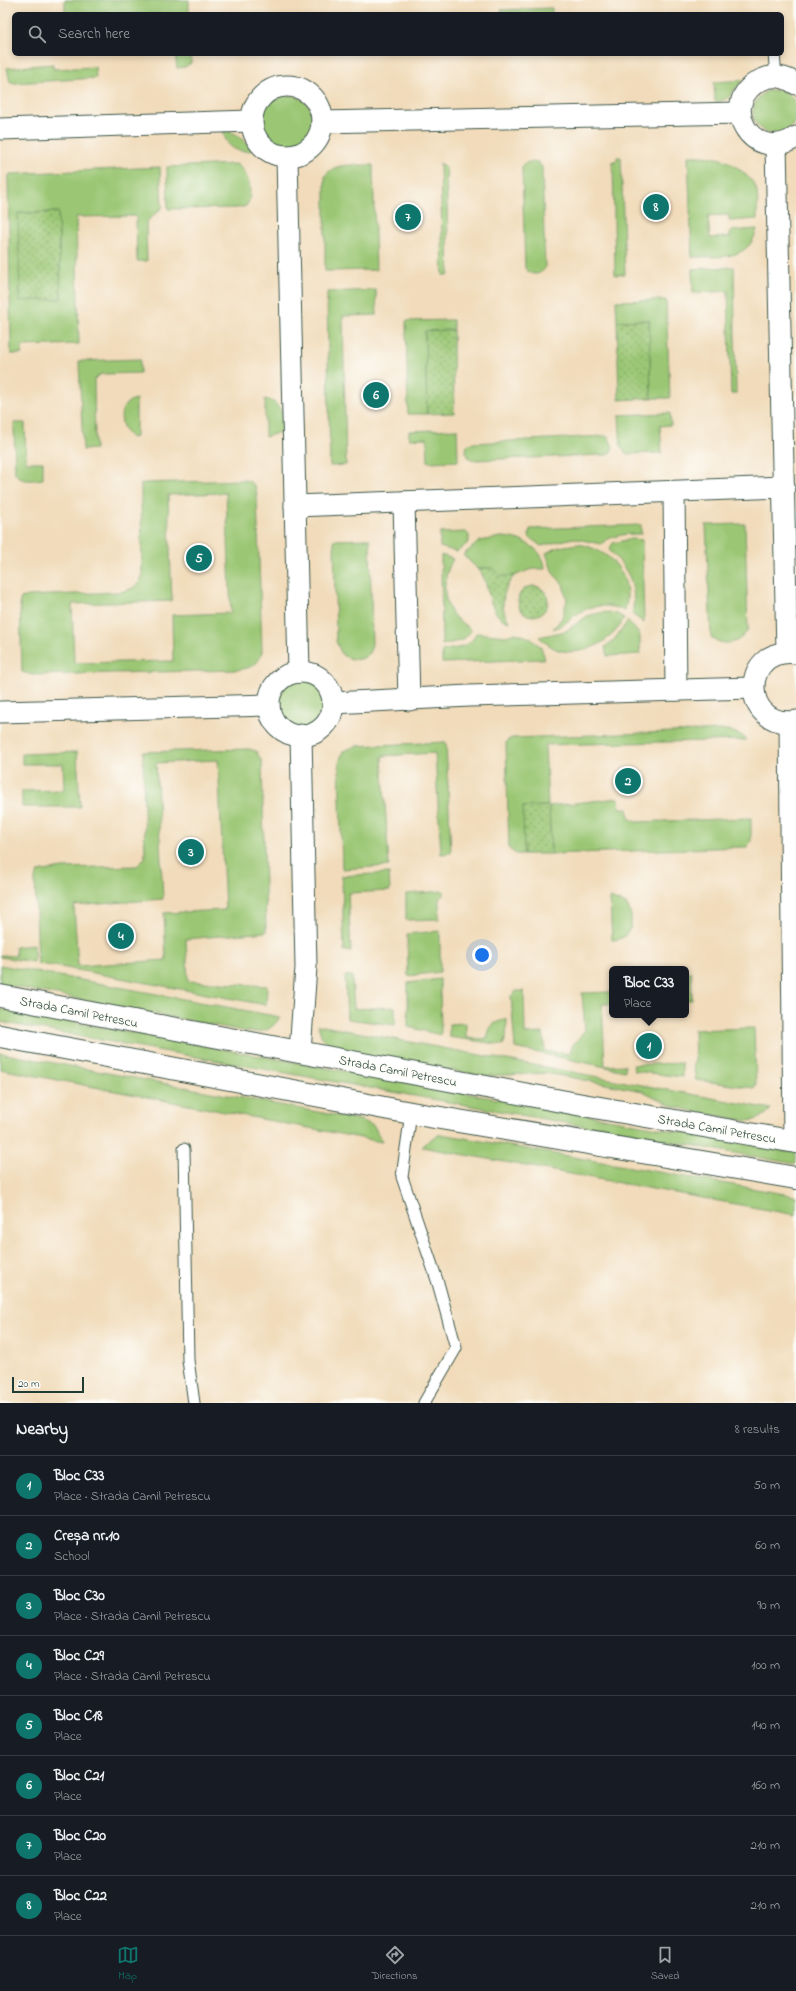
<!DOCTYPE html>
<html lang="en">
<head>
<meta charset="utf-8">
<style>
	:root { --surface:#171b24; --page:#242831; --text:#f1f3f6; --muted:#9ea1a6; --line:#363941; --accent:#0f766e }
	body { margin:0; font-family:"Indie Flower",sans-serif; background:var(--page); color:var(--text) }
	.scale { position:absolute; left:12px; bottom:10px; width:72px; box-sizing:border-box; padding-left:4px; border:2px solid #1f3d34; border-top:0; font-size:11px; line-height:14px; white-space:nowrap; color:#1f3d34; -webkit-text-stroke:3px #fdfcf7; paint-order:stroke }
	.you { position:absolute; left:482px; top:955px; width:14px; height:14px; margin:-10px; border:3px solid #fff; border-radius:50%; background:#1a73e8; box-shadow:0 0 0 6px #1a73e833 }
	.badge { display:grid; place-items:center; width:26px; height:26px; border-radius:50%; background:var(--accent); color:#fff; font-size:13px; font-weight:700 }
	.pin { position:absolute; translate:-50% -50%; border:2px solid #fff; box-shadow:0 1px 4px #0006 }
	.popup { position:absolute; left:609px; top:966px; width:80px; height:52px; box-sizing:border-box; display:grid; place-content:center; border-radius:6px; background:var(--surface); filter:drop-shadow(0 1px 3px #0005); font-size:13px; white-space:nowrap; color:var(--muted) }
	.popup b { font-size:15px; color:var(--text) }
	.popup::after { content:''; position:absolute; left:50%; top:100%; margin-left:-8px; border:8px solid transparent; border-top-color:var(--surface) }
	.list { margin:0; padding:0; list-style:none }
	h2 { display:flex; justify-content:space-between; align-items:center; height:52px; margin:0; padding:0 16px; font-size:17px }
	h2 small { font-size:13px; font-weight:400; color:var(--muted) }
	.list li { display:grid; grid-template-columns:26px 1fr auto; gap:12px; align-items:center; box-sizing:border-box; height:60px; padding:0 16px; border-top:1px solid var(--line) }
	.list b { display:block; font-size:15px; white-space:nowrap }
	.list p { margin:0; font-size:13px; white-space:nowrap; color:var(--muted) }
	.list em { font-size:13px; font-style:normal; color:var(--muted) }
	.icon { flex:none; width:22px; height:22px; fill:none; stroke:currentColor; stroke-width:2; stroke-linecap:round; stroke-linejoin:round }
	.map { position:relative; flex:none; width:796px; height:1403px; overflow:hidden }
	.search { position:absolute; background:var(--surface); box-shadow:0 2px 6px #0003; left:12px; right:12px; top:12px; height:44px; display:flex; align-items:center; gap:10px; box-sizing:border-box; padding:0 14px; border-radius:6px; color:var(--muted); font-size:15px }
	.sheet { height:532px; background:var(--surface) }
	nav { display:flex; justify-content:space-around; align-items:center; box-sizing:border-box; height:56px; border-top:1px solid var(--line); background:var(--surface); font-size:11px; color:var(--muted) }
	nav a { display:grid; justify-items:center; gap:2px }
	nav .on { color:var(--accent) }
	.map>svg:first-child { display:block }
	.green { fill:#9bc774; stroke:#5d8254; fill-rule:evenodd }
	.park { fill:url(#park-dots); stroke:#5d8254 }
	.lines { fill:none; stroke-linecap:round; stroke-linejoin:round }
	.service-casing { stroke:#3e5548; stroke-width:13 }
	.minor-casing { stroke:#3e5548; stroke-width:23 }
	.tertiary-casing { stroke:#3e5548; stroke-width:24 }
	.service { stroke:#fff; stroke-width:11 }
	.minor { stroke:#fff; stroke-width:21 }
	.tertiary { stroke:#fff; stroke-width:22 }
	.labels { text-anchor:middle; stroke-width:3.5; stroke-linejoin:round; paint-order:stroke }
	.street-label { font-size:13px; fill:#1f3d34; stroke:#fdfcf7 }
</style>
</head>
<body>
<div class="map">
<svg width="796" height="1403" viewBox="0 0 796 1403">
	<defs>
		<pattern id="park-dots" width="8" height="8" patternUnits="userSpaceOnUse"><rect width="8" height="8" fill="#9bc774"/><path d="M2 2h.1M6 6h.1" fill="none" stroke="#7ea360" stroke-width="1.8" stroke-linecap="round"/></pattern>
	</defs>
	<rect width="100%" height="100%" fill="#fdfcf7"/>
	<filter id="ink" filterUnits="userSpaceOnUse"><feTurbulence type="fractalNoise" baseFrequency=".025" numOctaves="2"/><feDisplacementMap in="SourceGraphic" scale="8" xChannelSelector="R" yChannelSelector="G"/><feConvolveMatrix kernelMatrix="1 2 1 2 8 2 1 2 1" color-interpolation-filters="sRGB"/></filter>
	<filter id="wash" filterUnits="userSpaceOnUse"><feTurbulence type="fractalNoise" baseFrequency=".012" numOctaves="4" result="noise"/><feDisplacementMap in="SourceGraphic" scale="16" xChannelSelector="R" yChannelSelector="G"/><feGaussianBlur stdDeviation="0.9" result="paint"/><feColorMatrix in="noise" values="0 0 0 0 0 0 0 0 0 0 0 0 0 0 0 0 0 1.4 0 .05"/><feComposite in="paint" operator="in"/></filter>
	<g filter="url(#wash)">
		<rect width="100%" height="100%" fill="#f1dbba"/>
		<g class="green">
			<rect x="65" y="0" width="124" height="14"/>
			<path d="M 552,8 L 552,14 L 502,14 L 501,10 Z"/>
			<path d="M 175,54 L 191,54 L 191,63 L 185,67 L 177,68 Z"/>
			<path d="M 53,64 L 53,69 L 95,67 L 96,78 L 15,83 L 10,82 L 7,68 Z"/>
			<path d="M 746,80 C 729,89 736,99 715,102 L 714,82 Z"/>
			<circle cx="775" cy="112" r="22"/>
			<circle cx="287" cy="122" r="27"/>
			<path d="M 223,130 L 236,134 L 254,150 C 237,154 226,148 223,130 Z"/>
			<path d="M 688,156 C 713,156 725,156 745,174 C 749,178 754,182 756,188 C 759,198 757,209 757,219 L 729,221 L 729,215 L 708,216 L 710,238 L 730,237 L 730,231 L 757,229 C 749,262 719,256 692,257 Z"/>
			<path d="M 617,157 L 621,157 L 625,274 L 615,275 L 613,161 L 617,161 Z"/>
			<path d="M 530,162 L 538,162 L 542,167 L 545,268 C 540,276 530,276 525,268 L 522,168 L 523,164 Z"/>
			<path d="M 440,163 L 446,168 L 449,275 L 443,275 Z"/>
			<path d="M 236,164 C 248,170 255,196 246,206 L 237,208 L 168,209 L 167,167 Z"/>
			<path d="M 373,165 L 376,270 L 325,271 L 325,177 C 332,161 358,166 373,165 Z"/>
			<path d="M 160,167 L 162,208 L 148,220 L 146,224 L 147,261 L 137,261 L 136,216 L 76,217 L 79,344 L 22,346 L 22,354 L 11,354 L 8,178 L 10,174 ZM 58,212 L 61,299 L 18,213 Z"/>
			<path d="M 734,267 L 736,394 L 731,394 L 728,291 L 693,293 L 692,269 Z"/>
			<path d="M 376,290 L 377,315 L 343,316 L 346,465 L 330,466 L 327,292 Z"/>
			<path d="M 666,300 L 670,398 L 651,398 L 649,320 L 617,321 L 616,301 Z"/>
			<path d="M 453,320 L 453,330 L 425,331 L 427,414 L 408,414 L 406,321 Z"/>
			<path d="M 140,359 L 140,373 L 103,374 L 99,375 L 94,380 L 95,449 L 83,450 L 79,361 Z"/>
			<path d="M 136,399 L 136,437 L 132,438 C 118,428 116,403 136,399 Z"/>
			<path d="M 265,399 C 280,401 289,419 280,432 L 265,437 Z"/>
			<path d="M 670,413 L 671,425 L 660,426 L 662,453 L 627,454 L 621,448 L 619,415 Z"/>
			<path d="M 14,423 L 25,423 L 26,462 L 43,462 L 43,479 C 33,480 21,483 15,473 Z"/>
			<path d="M 457,429 L 458,461 L 428,462 L 427,438 L 409,439 L 409,431 Z"/>
			<path d="M 605,436 L 609,438 L 613,447 L 610,453 L 606,455 L 474,460 L 469,458 L 466,452 L 467,445 L 473,443 Z"/>
			<path d="M 243,480 L 249,481 L 255,486 L 257,496 L 262,651 C 259,666 250,668 237,670 L 33,675 L 22,672 L 20,601 L 21,598 L 28,596 L 120,592 C 131,590 139,586 142,576 L 141,484 L 145,483 ZM 226,493 L 231,613 L 172,615 L 173,661 L 74,663 L 72,604 L 172,601 L 168,495 Z"/>
			<path d="M 745,524 L 748,630 C 740,643 724,648 711,637 L 706,525 Z"/>
			<path d="M 641,525 L 641,534 C 627,534 612,534 601,544 L 573,538 L 541,546 L 529,537 L 530,529 Z"/>
			<path d="M 466,532 L 469,535 L 469,542 L 457,552 L 440,547 L 440,533 Z"/>
			<path d="M 501,537 C 519,537 545,548 545,569 C 524,567 521,577 505,577 C 499,577 491,570 485,568 L 478,569 L 463,555 L 480,541 Z"/>
			<path d="M 370,539 L 372,645 C 368,662 355,662 342,655 L 336,641 L 334,540 Z"/>
			<path d="M 631,539 L 642,540 L 644,623 L 632,614 C 638,585 628,569 609,550 L 613,543 Z"/>
			<path d="M 578,544 C 611,550 634,575 625,611 C 608,603 590,604 574,616 C 567,622 562,626 553,629 L 562,618 L 567,600 L 563,584 L 553,573 L 546,553 L 559,547 Z"/>
			<path d="M 441,555 L 453,559 C 443,576 441,599 454,616 C 459,622 467,625 471,631 L 463,640 L 442,645 Z"/>
			<path d="M 604,612 L 617,614 L 624,618 C 620,625 616,632 609,637 C 596,649 570,657 554,648 C 548,645 544,641 539,637 L 566,631 L 587,616 Z"/>
			<path d="M 628,621 L 640,635 L 640,654 L 607,656 L 605,647 L 614,640 Z"/>
			<path d="M 476,633 L 506,636 L 516,633 L 530,638 L 541,647 L 545,659 L 442,663 L 442,651 C 455,648 471,648 476,633 Z"/>
			<circle cx="301" cy="704" r="27"/>
			<path d="M 728,730 L 743,736 L 747,740 L 545,745 L 548,806 L 524,807 L 524,854 L 516,854 L 509,849 L 506,743 L 508,740 L 512,738 Z"/>
			<path d="M 446,742 L 451,853 L 441,854 L 435,753 L 382,756 L 389,866 L 342,869 L 339,763 L 343,751 L 356,746 Z"/>
			<path d="M 249,749 L 256,751 L 262,762 L 266,932 L 186,939 L 188,981 L 267,986 L 266,1005 L 61,967 L 38,964 L 35,879 L 38,872 L 63,868 L 137,866 L 145,858 L 143,752 ZM 218,760 L 225,910 L 164,913 L 166,960 L 78,966 L 74,906 L 163,899 L 156,763 Z"/>
			<path d="M 77,752 L 80,807 L 22,807 L 22,791 L 64,790 L 63,764 L 22,764 L 22,754 Z"/>
			<path d="M 619,798 L 620,808 L 628,808 L 629,818 L 636,822 L 751,818 L 751,841 L 747,847 L 742,847 L 551,854 L 549,806 Z"/>
			<path d="M 389,873 L 390,891 L 348,893 L 351,951 L 344,951 L 342,876 Z"/>
			<path d="M 444,891 L 444,894 L 439,899 L 439,919 L 406,920 L 406,894 Z"/>
			<path d="M 610,898 L 626,904 C 636,918 632,940 612,940 Z"/>
			<path d="M 440,931 L 440,972 L 408,976 L 407,934 Z"/>
			<path d="M 34,945 L 34,962 L 0,957 L 0,955 L 16,956 L 15,947 Z"/>
			<path d="M 0,965 L 280,1017 C 271,1031 264,1032 249,1032 L 0,984 Z"/>
			<path d="M 686,972 L 691,972 L 692,1000 L 686,1000 Z"/>
			<path d="M 345,976 L 352,976 L 354,1009 L 395,1007 L 395,1025 L 347,1019 Z"/>
			<path d="M 440,979 L 441,1035 L 408,1027 L 408,983 Z"/>
			<path d="M 516,991 L 524,991 L 525,1034 L 543,1033 L 545,1051 L 569,1054 L 573,1045 L 585,1030 L 582,993 L 612,992 L 612,1004 L 602,1004 L 605,1066 L 625,1065 L 625,1071 L 515,1048 L 511,996 Z"/>
			<path d="M 0,1009 L 796,1153 L 796,1164 L 0,1022 Z"/>
			<path d="M 507,1019 L 506,1038 L 503,1045 L 449,1037 L 449,1024 L 466,1023 L 466,1038 L 487,1039 C 490,1024 493,1023 507,1019 Z"/>
			<path d="M 318,1025 L 771,1109 C 764,1117 758,1120 747,1121 L 691,1111 L 670,1105 L 643,1091 L 547,1073 L 486,1076 L 359,1055 L 334,1048 L 322,1038 Z"/>
			<path d="M 754,1028 L 756,1084 L 754,1088 L 696,1080 L 693,1062 L 695,1062 L 694,1030 Z"/>
			<path d="M 0,1053 L 361,1120 L 374,1126 L 382,1142 L 0,1069 Z"/>
			<path d="M 682,1063 L 682,1077 L 634,1071 L 633,1065 Z"/>
			<path d="M 438,1135 L 447,1135 L 796,1196 L 796,1215 L 422,1147 L 428,1141 Z"/>
		</g>
		<g class="park">
			<path d="M 58,212 L 61,299 L 20,301 L 18,213 Z"/>
			<path d="M 649,320 L 651,398 L 619,400 L 617,321 Z"/>
			<path d="M 453,330 L 454,413 L 427,414 L 425,331 Z"/>
			<path d="M 485,568 L 492,568 L 500,576 L 514,576 C 503,589 498,608 510,622 C 485,617 492,583 478,569 Z"/>
			<circle cx="533" cy="601" r="15"/>
			<path d="M 549,806 L 551,854 L 524,854 L 523,807 Z"/>
		</g>
	</g>
	<g filter="url(#ink)">
		<g class="lines">
			<defs>
				<g id="service">
					<path d="M 774,54 L 776,77"/>
					<path d="M 411,1113 L 402,1177 L 438,1283 L 456,1348 L 424,1403"/>
					<path d="M 184,1149 L 188,1360 L 194,1403"/>
				</g>
				<g id="minor">
					<path d="M 796,84 C 786,77 773,74 761,80 C 716,102 752,166 796,137"/>
					<circle cx="287" cy="121" r="35"/>
					<path d="M 322,122 L 740,113"/>
					<path d="M 0,129 L 251,121"/>
					<path d="M 776,145 L 787,652"/>
					<path d="M 287,157 L 299,672"/>
					<path d="M 674,492 L 676,690"/>
					<path d="M 404,502 L 409,700"/>
					<path d="M 295,506 L 784,487"/>
					<path d="M 796,653 C 738,646 742,731 796,721"/>
					<circle cx="301" cy="704" r="32"/>
					<path d="M 333,703 L 469,696 L 753,688"/>
					<path d="M 0,712 L 269,705"/>
					<path d="M 790,722 L 794,1141"/>
					<path d="M 300,1052 L 306,967 L 301,735"/>
				</g>
				<g id="tertiary">
					<path d="M 0,996 L 577,1104 L 796,1142"/>
					<path d="M 0,1036 L 411,1113 L 796,1178"/>
				</g>
			</defs>
			<use href="#service" class="service-casing"/>
			<use href="#minor" class="minor-casing"/>
			<use href="#tertiary" class="tertiary-casing"/>
			<use href="#service" class="service"/>
			<use href="#minor" class="minor"/>
			<use href="#tertiary" class="tertiary"/>
		</g>
	</g>
	<g class="labels">
		<g class="street-label">
			<text transform="translate(79 1011) rotate(11)" y="5">Strada Camil Petrescu</text>
			<text transform="translate(398 1070) rotate(11)" y="5">Strada Camil Petrescu</text>
			<text transform="translate(717 1128) rotate(10)" y="5">Strada Camil Petrescu</text>
		</g>
	</g>
</svg>
<div class="scale">20 m</div>
<div class="you"></div>
<div class="pin badge" style="left:649px;top:1046px">1</div>
<div class="popup"><b>Bloc C33</b>Place</div>
<div class="pin badge" style="left:628px;top:781px">2</div>
<div class="pin badge" style="left:191px;top:852px">3</div>
<div class="pin badge" style="left:121px;top:936px">4</div>
<div class="pin badge" style="left:199px;top:558px">5</div>
<div class="pin badge" style="left:376px;top:395px">6</div>
<div class="pin badge" style="left:408px;top:217px">7</div>
<div class="pin badge" style="left:656px;top:207px">8</div>
<div class="search"><svg class="icon" aria-label="search" viewBox="0 0 24 24"><circle cx="10" cy="10" r="6"/><path d="M15 15l6 6"/></svg>Search here</div>
</div>
<section class="sheet">
<h2>Nearby<small>8 results</small></h2>
<ul class="list">
<li><span class="badge">1</span><div><b>Bloc C33</b><p>Place · Strada Camil Petrescu</p></div><em>50 m</em></li>
<li><span class="badge">2</span><div><b>Creșa nr.10</b><p>School</p></div><em>60 m</em></li>
<li><span class="badge">3</span><div><b>Bloc C30</b><p>Place · Strada Camil Petrescu</p></div><em>90 m</em></li>
<li><span class="badge">4</span><div><b>Bloc C29</b><p>Place · Strada Camil Petrescu</p></div><em>100 m</em></li>
<li><span class="badge">5</span><div><b>Bloc C18</b><p>Place</p></div><em>140 m</em></li>
<li><span class="badge">6</span><div><b>Bloc C21</b><p>Place</p></div><em>160 m</em></li>
<li><span class="badge">7</span><div><b>Bloc C20</b><p>Place</p></div><em>210 m</em></li>
<li><span class="badge">8</span><div><b>Bloc C22</b><p>Place</p></div><em>210 m</em></li>
</ul>
</section>
<nav>
<a class="on"><svg class="icon" aria-label="map" viewBox="0 0 24 24"><path d="M3 6l6-2 6 2 6-2v14l-6 2-6-2-6 2zM9 4v14M15 6v14"/></svg>Map</a>
<a><svg class="icon" aria-label="directions" viewBox="0 0 24 24"><path d="M12 3l9 9-9 9-9-9zM9 14v-3h6M13 9l2 2-2 2"/></svg>Directions</a>
<a><svg class="icon" aria-label="saved" viewBox="0 0 24 24"><path d="M7 4h10v16l-5-4-5 4z"/></svg>Saved</a>
</nav>
</body>
</html>
